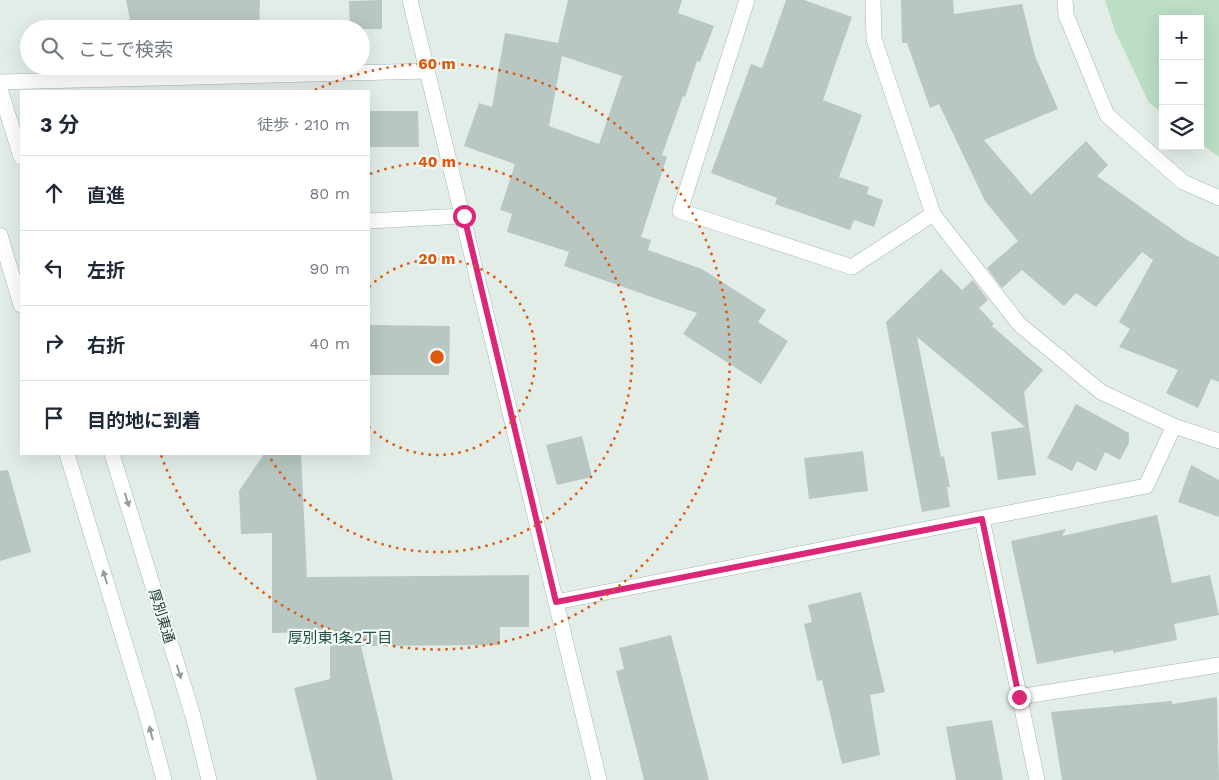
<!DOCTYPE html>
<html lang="ja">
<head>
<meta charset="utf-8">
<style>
	:root { --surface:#fff; --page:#f2f2f3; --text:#1f2937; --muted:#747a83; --line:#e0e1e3 }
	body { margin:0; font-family:"Work Sans","Noto Sans JP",sans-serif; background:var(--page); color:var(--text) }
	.controls { position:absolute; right:15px; top:15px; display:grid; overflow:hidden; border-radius:0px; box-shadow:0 5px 20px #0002 }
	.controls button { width:45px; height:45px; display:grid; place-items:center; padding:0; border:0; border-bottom:1px solid var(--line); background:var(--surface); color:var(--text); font:25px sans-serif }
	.stop { position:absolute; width:15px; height:15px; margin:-11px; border:4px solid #db2777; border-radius:50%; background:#fff }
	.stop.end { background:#db2777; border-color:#fff; box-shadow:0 1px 5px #0008 }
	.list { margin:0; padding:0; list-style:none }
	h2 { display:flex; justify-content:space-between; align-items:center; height:65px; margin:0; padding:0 20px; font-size:21px }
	h2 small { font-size:16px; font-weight:400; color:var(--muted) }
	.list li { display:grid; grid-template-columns:32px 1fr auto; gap:15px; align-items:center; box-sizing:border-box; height:75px; padding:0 20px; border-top:1px solid var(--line) }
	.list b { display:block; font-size:19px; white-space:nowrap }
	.list em { font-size:16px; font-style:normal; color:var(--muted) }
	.icon { flex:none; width:28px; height:28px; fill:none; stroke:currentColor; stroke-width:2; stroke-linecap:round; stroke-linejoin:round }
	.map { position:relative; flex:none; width:1219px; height:780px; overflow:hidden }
	.search { position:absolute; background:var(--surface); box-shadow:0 5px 20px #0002; left:20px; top:20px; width:350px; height:55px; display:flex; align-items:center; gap:12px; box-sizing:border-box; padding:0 18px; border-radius:28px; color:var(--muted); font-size:19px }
	.panel { position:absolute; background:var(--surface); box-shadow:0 5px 20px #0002; left:20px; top:90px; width:350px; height:365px; border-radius:0px }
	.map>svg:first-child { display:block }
	.green { fill:#bcdec5 }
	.building { fill:#b8c7c1; fill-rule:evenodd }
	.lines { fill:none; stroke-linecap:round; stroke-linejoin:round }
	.lane-casing { stroke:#a5b5af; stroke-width:16 }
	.street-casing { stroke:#a5b5af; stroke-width:16 }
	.secondary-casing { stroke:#a1b8b0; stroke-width:16 }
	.lane { stroke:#fff; stroke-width:15 }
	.street { stroke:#fff; stroke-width:15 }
	.secondary { stroke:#fff; stroke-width:15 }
	.oneway { fill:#909e9b }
	.route { stroke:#db2777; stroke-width:6 }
	.ring { fill:none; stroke:#de580e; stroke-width:2.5; stroke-dasharray:2.5 5 }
	.labels { text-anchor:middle; stroke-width:4.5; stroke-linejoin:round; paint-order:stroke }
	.street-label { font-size:14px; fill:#223e37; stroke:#f3f9f6 }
	.neighbourhood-label { font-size:15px; fill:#1e5044; stroke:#f3f9f6 }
	.centre { fill:#de580e; stroke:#f3f9f6; stroke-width:2.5 }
	.ring-label { font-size:15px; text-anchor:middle; font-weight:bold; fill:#de580e; stroke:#f3f9f6; stroke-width:4.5; stroke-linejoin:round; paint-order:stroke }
</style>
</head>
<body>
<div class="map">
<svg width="1219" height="780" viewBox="0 0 1219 780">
	<rect width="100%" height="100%" fill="#e3ede8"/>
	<path class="green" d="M 1105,0 L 1219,0 L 1219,157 L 1200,143 L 1200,19 L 1163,19 L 1163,113 L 1149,103 L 1115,31 Z"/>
	<g class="building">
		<path d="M 126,0 L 260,0 L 259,29 L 65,29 L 65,26 L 131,25 Z"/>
		<path d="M 382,0 L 382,29 L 350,29 L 349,1 Z"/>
		<path d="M 568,0 L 682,0 L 678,13 L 714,26 L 700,62 L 697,61 L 685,97 L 683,96 L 662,155 L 667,157 L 641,237 L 651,240 L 648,250 L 702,269 L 766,310 L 758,322 L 788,341 L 761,384 L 683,334 L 697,313 L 564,266 L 569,252 L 507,232 L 512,214 L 500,210 L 515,164 L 464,146 L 479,103 L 492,107 L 505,33 L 558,43 ZM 562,56 L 622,76 L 599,144 L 549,126 Z"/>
		<path d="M 786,0 L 804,0 L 852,17 L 823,100 L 862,115 L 839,177 L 869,187 L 867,194 L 883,200 L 874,227 L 854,220 L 850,230 L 775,204 L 777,198 L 711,173 L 751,64 L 762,68 Z"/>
		<path d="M 901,0 L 953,0 L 954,14 L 1022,4 L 1035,56 L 1058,109 L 984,140 L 1031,195 L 1086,141 L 1108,165 L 1097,176 L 1187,240 L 1219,257 L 1219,382 L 1211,379 L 1198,408 L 1166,393 L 1178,370 L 1119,347 L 1130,329 L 1119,322 L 1153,260 L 1142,252 L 1096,307 L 1076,293 L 1064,306 L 1022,270 L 1002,288 L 987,268 L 1018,241 L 985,201 L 939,104 L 930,108 L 907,43 L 902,43 Z"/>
		<path d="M 66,66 L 155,66 L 155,69 L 66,70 Z"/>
		<path d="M 369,111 L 418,111 L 419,147 L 369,147 Z"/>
		<path d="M 941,269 L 962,290 L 973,280 L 988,300 L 979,308 L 994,324 L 992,326 L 1043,370 L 1024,392 L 1036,475 L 998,480 L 991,432 L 1025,427 L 917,337 L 941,457 L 944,456 L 950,487 L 947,487 L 950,507 L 922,512 L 886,322 Z"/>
		<path d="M 369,325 L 450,326 L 449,375 L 369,375 Z"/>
		<path d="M 1076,404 L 1129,433 L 1129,443 L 1120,460 L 1105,452 L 1096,471 L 1077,461 L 1072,471 L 1047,458 Z"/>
		<path d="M 582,436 L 592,477 L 557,485 L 546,445 Z"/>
		<path d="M 863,451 L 868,491 L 809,499 L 804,458 Z"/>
		<path d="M 264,454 L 301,454 L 307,577 L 529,575 L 529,627 L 500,627 L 500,645 L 361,646 L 393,780 L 317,780 L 294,688 L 330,679 L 330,632 L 272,633 L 272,533 L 241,534 L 239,491 Z"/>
		<path d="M 1191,465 L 1219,480 L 1219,517 L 1178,502 Z"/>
		<path d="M 8,470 L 31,552 L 0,561 L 0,471 Z"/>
		<path d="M 1157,515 L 1172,583 L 1210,575 L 1219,615 L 1174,624 L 1177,640 L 1113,653 L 1113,650 L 1037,664 L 1011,541 L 1066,529 L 1062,536 Z"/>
		<path d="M 861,592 L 885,692 L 870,695 L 880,755 L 842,764 L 822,680 L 817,681 L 804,624 L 812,622 L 808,605 Z"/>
		<path d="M 671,635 L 709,780 L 644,780 L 637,751 L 616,671 L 624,669 L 619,648 Z"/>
		<path d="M 1217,697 L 1219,780 L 1062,780 L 1051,712 L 1172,701 L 1172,704 Z"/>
		<path d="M 992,720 L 1003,780 L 956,780 L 946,727 Z"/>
	</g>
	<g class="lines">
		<defs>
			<path id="lane" d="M 0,82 L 428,71"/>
			<g id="street">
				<path d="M 747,0 L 680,211 L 852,267 L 933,214"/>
				<path d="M 873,0 L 874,39 L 933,214 L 1019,324 L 1101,392 L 1174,426 L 1219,441"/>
				<path d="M 1065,0 L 1066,15 L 1107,115 L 1183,182 L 1219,198"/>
				<path d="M 369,221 L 463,216"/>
				<path d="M 982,519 L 1037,780"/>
				<path d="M 556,602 L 1146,486 L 1174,426"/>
				<path d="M 1019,697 L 1219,665"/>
			</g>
			<g id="secondary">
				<path d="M 410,0 L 599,780"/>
				<path d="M 0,89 L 21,157"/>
				<path d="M 0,235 L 21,305"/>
				<path d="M 67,454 L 145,709 L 164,780"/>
				<path d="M 112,454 L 193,716 L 209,780"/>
			</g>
		</defs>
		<use href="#lane" class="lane-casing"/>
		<use href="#street" class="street-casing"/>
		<use href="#secondary" class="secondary-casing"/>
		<use href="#lane" class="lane"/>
		<use href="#street" class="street"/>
		<use href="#secondary" class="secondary"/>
	</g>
	<defs><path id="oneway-solid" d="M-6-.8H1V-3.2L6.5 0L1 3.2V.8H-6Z" transform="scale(1.25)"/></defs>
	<g class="oneway">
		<use href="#oneway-solid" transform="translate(127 500) rotate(73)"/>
		<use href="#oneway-solid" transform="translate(105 577) rotate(-107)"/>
		<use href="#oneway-solid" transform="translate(179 672) rotate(73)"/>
		<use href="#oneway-solid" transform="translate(151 733) rotate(-104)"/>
	</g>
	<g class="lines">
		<path class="route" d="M 464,216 L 556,602 L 982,519 L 1019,697"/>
	</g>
	<g class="ring">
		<path d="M369 287A98 98 0 1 1 369 427"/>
		<path d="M370 174A195 195 0 1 1 268 454"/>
		<path d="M315 90A293 293 0 1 1 161 455"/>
	</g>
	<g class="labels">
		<g class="street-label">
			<text transform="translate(162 616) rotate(73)" y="5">厚別東通</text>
		</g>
		<g class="neighbourhood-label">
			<text x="340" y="643">厚別東1条2丁目</text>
		</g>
	</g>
	<circle cx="437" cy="357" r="8" class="centre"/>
	<g class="ring-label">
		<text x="437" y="69">60 m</text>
		<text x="437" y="167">40 m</text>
		<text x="437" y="264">20 m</text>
	</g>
</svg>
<div class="controls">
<button>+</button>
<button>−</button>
<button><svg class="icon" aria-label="layers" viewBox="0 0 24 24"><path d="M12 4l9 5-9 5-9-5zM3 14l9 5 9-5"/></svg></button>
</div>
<div class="stop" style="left:464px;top:216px"></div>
<div class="stop end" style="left:1019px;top:697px"></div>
<div class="search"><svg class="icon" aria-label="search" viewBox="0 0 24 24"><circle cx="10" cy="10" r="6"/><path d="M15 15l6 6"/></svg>ここで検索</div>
<section class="panel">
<h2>3 分<small>徒歩 · 210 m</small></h2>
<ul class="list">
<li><svg class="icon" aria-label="ahead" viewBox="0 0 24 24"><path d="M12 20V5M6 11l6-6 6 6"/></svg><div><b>直進</b></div><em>80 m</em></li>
<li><svg class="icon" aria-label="left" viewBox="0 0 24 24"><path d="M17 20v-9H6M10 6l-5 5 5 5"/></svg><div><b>左折</b></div><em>90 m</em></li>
<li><svg class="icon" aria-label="right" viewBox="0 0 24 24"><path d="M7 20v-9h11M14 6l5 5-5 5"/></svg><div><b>右折</b></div><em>40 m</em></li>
<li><svg class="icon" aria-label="arrive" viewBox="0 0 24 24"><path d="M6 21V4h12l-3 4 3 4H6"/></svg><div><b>目的地に到着</b></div></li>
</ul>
</section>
</div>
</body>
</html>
